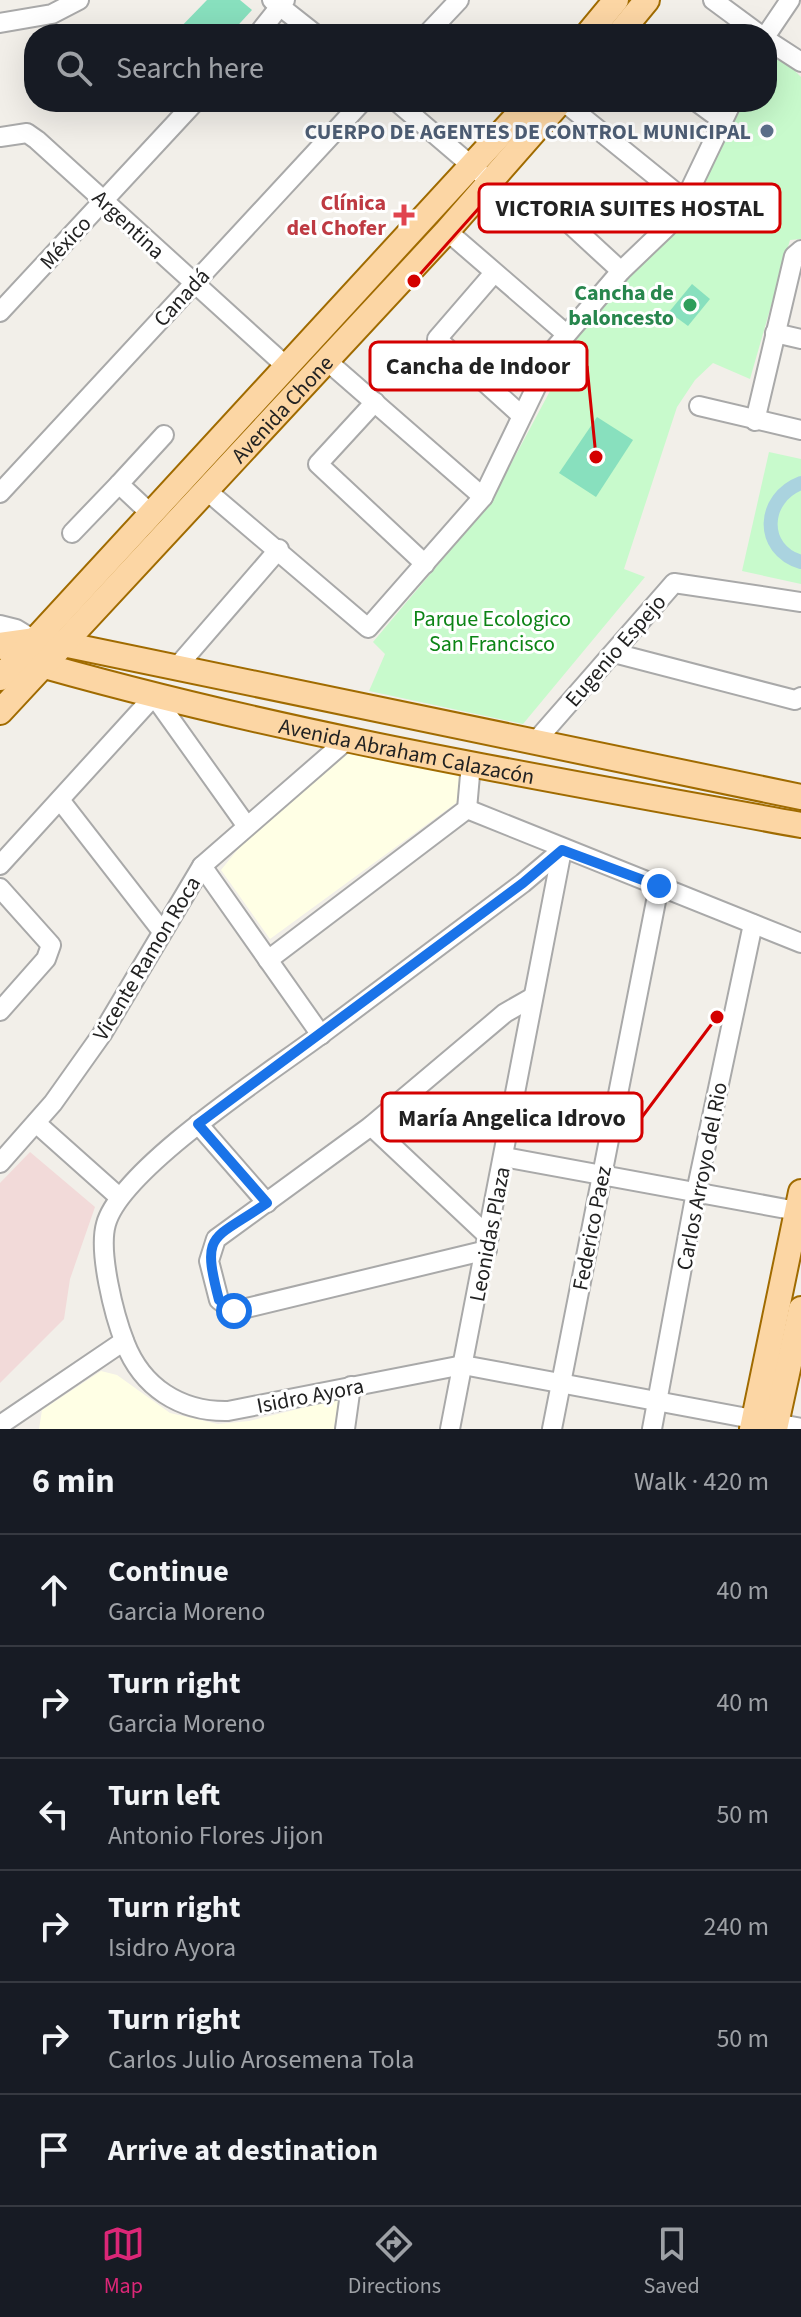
<!DOCTYPE html>
<html lang="en">
<head>
<meta charset="utf-8">
<style>
	:root { --surface:#171b24; --page:#20242c; --text:#f1f3f6; --muted:#9ea1a6; --line:#363941; --accent:#db2777 }
	body { margin:0; font-family:"Source Sans 3",sans-serif; background:var(--page); color:var(--text) }
	.stop { position:absolute; width:24px; height:24px; margin:-18px; border:6px solid #1a73e8; border-radius:50%; background:#fff }
	.stop.end { background:#1a73e8; border-color:#fff; box-shadow:0 2px 8px #0008 }
	.list { margin:0; padding:0; list-style:none }
	h2 { display:flex; justify-content:space-between; align-items:center; height:104px; margin:0; padding:0 32px; font-size:34px }
	h2 small { font-size:26px; font-weight:400; color:var(--muted) }
	.list li { display:grid; grid-template-columns:52px 1fr auto; gap:24px; align-items:center; box-sizing:border-box; height:112px; padding:0 32px; border-top:2px solid var(--line) }
	.list b { display:block; font-size:30px; white-space:nowrap }
	.list p { margin:0; font-size:26px; white-space:nowrap; color:var(--muted) }
	.list em { font-size:26px; font-style:normal; color:var(--muted) }
	.icon { flex:none; width:44px; height:44px; fill:none; stroke:currentColor; stroke-width:2; stroke-linecap:round; stroke-linejoin:round }
	.map { position:relative; flex:none; width:801px; height:1429px; overflow:hidden }
	.search { position:absolute; background:var(--surface); box-shadow:0 8px 32px #0002; left:24px; right:24px; top:24px; height:88px; display:flex; align-items:center; gap:20px; box-sizing:border-box; padding:0 28px; border-radius:32px; color:var(--muted); font-size:30px }
	.sheet { height:776px; background:var(--surface) }
	nav { display:flex; justify-content:space-around; align-items:center; box-sizing:border-box; height:112px; border-top:2px solid var(--line); background:var(--surface); font-size:22px; color:var(--muted) }
	nav a { display:grid; justify-items:center; gap:4px }
	nav .on { color:var(--accent) }
	.map>svg:first-child { display:block }
	.commercial { fill:#f2dad9 }
	.education { fill:#ffffe5 }
	.park { fill:#c8facc }
	.pitch { fill:#88e0be }
	.lines { fill:none; stroke-linecap:round; stroke-linejoin:round }
	.canal { stroke:#aad3df; stroke-width:14 }
	.minor-casing { stroke:#a9a9a9; stroke-width:22 }
	.major-casing { stroke:#a06b00; stroke-width:28 }
	.minor { stroke:#fff; stroke-width:18 }
	.major { stroke:#fcd6a4; stroke-width:24 }
	.route { stroke:#1a73e8; stroke-width:10 }
	.service-dot { fill:#5c6f8a; stroke:#fff; stroke-width:3 }
	.health-dot { fill:#e0444e; stroke:#fff; stroke-width:3 }
	.leisure-dot { fill:#2e9e5b; stroke:#fff; stroke-width:3 }
	.labels { text-anchor:middle; stroke-width:6; stroke-linejoin:round; paint-order:stroke }
	.service-label { font-size:22px; font-weight:bold; fill:#4e5e75; stroke:#fff; text-anchor:end }
	.health-label { font-size:22px; font-weight:bold; fill:#be3a42; stroke:#fff; text-anchor:end }
	.street-label { font-size:22px; fill:#222; stroke:#fff }
	.leisure-label { font-size:22px; font-weight:bold; fill:#27864d; stroke:#fff; text-anchor:end }
	.park-label { font-size:22px; fill:#0c8416; stroke:#fff }
	.leader { fill:none; stroke:#d40000; stroke-width:3 }
	.callout-dot { fill:#d40000; stroke:#fff; stroke-width:3 }
	.callout { fill:#fff; stroke:#d40000; stroke-width:3 }
	.callout-label { font-size:24px; text-anchor:middle; font-weight:bold; fill:#222 }
</style>
</head>
<body>
<div class="map">
<svg width="801" height="1429" viewBox="0 0 801 1429">
	<rect width="100%" height="100%" fill="#f2efe9"/>
	<path class="commercial" d="M 30,1152 L 95,1207 L 70,1279 L 64,1319 L 0,1383 L 0,1183 Z"/>
	<g class="education">
		<path d="M 352,749 L 459,776 L 459,796 L 456,803 L 270,939 L 221,870 L 242,844 Z"/>
		<path d="M 101,1371 L 117,1375 L 170,1413 L 218,1424 L 249,1421 L 339,1399 L 334,1429 L 39,1429 L 42,1410 Z"/>
	</g>
	<g class="park">
		<path d="M 767,43 L 801,77 L 801,239 L 790,240 L 750,379 L 713,363 L 695,380 L 677,407 L 624,569 L 645,577 L 523,724 L 369,691 L 385,654 L 373,642 L 490,503 L 550,391 L 572,340 L 669,233 L 735,102 L 767,102 Z"/>
		<path d="M 769,452 L 801,459 L 801,584 L 742,571 Z"/>
	</g>
	<g class="pitch">
		<path d="M 207,0 L 240,0 L 252,10 L 230,34 L 174,34 Z"/>
		<path d="M 692,284 L 710,299 L 688,326 L 669,312 Z"/>
		<path d="M 597,417 L 633,440 L 596,497 L 559,473 Z"/>
	</g>
	<g class="lines">
		<path class="canal" d="M 801,483 C 762,498 759,549 801,562"/>
		<defs>
			<g id="minor">
				<path d="M 272,0 L 315,34"/>
				<path d="M 713,0 L 759,34"/>
				<path d="M 0,23 L 52,14 L 79,0"/>
				<path d="M 258,34 L 285,0"/>
				<path d="M 427,34 L 459,0"/>
				<path d="M 767,34 L 790,0"/>
				<path d="M 767,40 L 801,62"/>
				<path d="M 397,102 L 480,173"/>
				<path d="M 564,102 L 685,200"/>
				<path d="M 697,102 L 723,121"/>
				<path d="M 0,137 L 27,133 L 37,140 L 287,367"/>
				<path d="M 557,212 L 621,271"/>
				<path d="M 447,231 L 565,333"/>
				<path d="M 494,273 L 437,339 L 521,415"/>
				<path d="M 0,312 L 195,102"/>
				<path d="M 775,333 L 801,339"/>
				<path d="M 327,361 L 483,497"/>
				<path d="M 375,402 L 318,464 L 425,564"/>
				<path d="M 699,406 L 801,430"/>
				<path d="M 755,421 L 794,256 L 801,250"/>
				<path d="M 206,490 L 368,628 L 483,497 L 555,348 L 621,271 L 667,227 L 685,200 L 732,102"/>
				<path d="M 0,493 L 362,102"/>
				<path d="M 150,513 L 119,484 L 164,435"/>
				<path d="M 72,533 L 119,484"/>
				<path d="M 0,625 L 16,629 L 34,640"/>
				<path d="M 614,653 L 795,700 L 801,697"/>
				<path d="M 176,668 L 279,549"/>
				<path d="M 535,742 L 674,583 L 801,602"/>
				<path d="M 60,800 L 161,930"/>
				<path d="M 467,809 L 801,943"/>
				<path d="M 562,850 L 523,883 C 457,933 390,983 323,1033 C 274,1070 121,1168 106,1224 C 98,1252 114,1315 125,1343 C 142,1387 180,1412 228,1411 L 463,1365 L 801,1428"/>
				<path d="M 0,865 L 154,696 L 246,825"/>
				<path d="M 202,866 L 321,1035"/>
				<path d="M 0,888 L 51,945 L 46,959 L 0,1011"/>
				<path d="M 268,960 L 467,809 L 471,764"/>
				<path d="M 36,1123 L 119,1197"/>
				<path d="M 198,1124 L 267,1203"/>
				<path d="M 371,1126 L 489,1237"/>
				<path d="M 504,1157 L 797,1211"/>
				<path d="M 0,1163 L 53,1103 L 102,1034 L 202,866 L 348,739"/>
				<path d="M 487,1250 L 234,1311 L 219,1300 L 209,1261 L 216,1239 L 371,1126 L 505,1013 L 533,997"/>
				<path d="M 0,1425 L 124,1341"/>
				<path d="M 345,1429 L 351,1386"/>
				<path d="M 450,1429 L 562,850"/>
				<path d="M 552,1429 L 659,886"/>
				<path d="M 652,1429 L 696,1192 L 753,924"/>
			</g>
			<g id="major">
				<path d="M 588,34 L 616,0"/>
				<path d="M 619,34 L 647,0"/>
				<path d="M 0,645 L 34,640 L 63,644 L 801,797"/>
				<path id="s1" d="M 3,645 L 17,658 C 274,733 538,777 801,825"/>
				<path d="M 0,678 L 530,102"/>
				<path id="s2" d="M 0,712 L 447,231 L 560,102"/>
				<path d="M 752,1429 L 801,1192"/>
				<path d="M 775,1429 L 801,1309"/>
			</g>
		</defs>
		<use href="#minor" class="minor-casing"/>
		<use href="#major" class="major-casing"/>
		<use href="#minor" class="minor"/>
		<use href="#major" class="major"/>
	</g>
	<g class="lines">
		<path class="route" d="M 234,1311 L 219,1300 C 201,1231 212,1241 267,1203 L 198,1124 L 523,883 L 562,850 L 659,886"/>
	</g>
	<circle class="service-dot" cx="767" cy="131" r="8"/>
	<path class="health-dot" d="M400 203h8v8h8v8h-8v8h-8v-8h-8v-8h8z"/>
	<circle class="leisure-dot" cx="690" cy="305" r="8"/>
	<g class="labels">
		<g class="service-label">
			<text x="751" y="139">CUERPO DE AGENTES DE CONTROL MUNICIPAL</text>
		</g>
		<g class="health-label">
			<text x="386" y="210">Clínica<tspan x="386" dy="25">del Chofer</tspan></text>
		</g>
		<g class="street-label">
			<text transform="translate(129 224) rotate(43)" y="8">Argentina</text>
			<text transform="translate(65 242) rotate(-47)" y="8">México</text>
			<text transform="translate(181 297) rotate(-47)" y="8">Canadá</text>
			<text dy="8" stroke="none"><textPath href="#s2" startOffset="414">Avenida Chone</textPath></text>
			<text transform="translate(615 650) rotate(-49)" y="8">Eugenio Espejo</text>
			<text dy="8" stroke="none"><textPath href="#s1" startOffset="420">Avenida Abraham Calazacón</textPath></text>
			<text transform="translate(146 958) rotate(-59)" y="8">Vicente Ramon Roca</text>
			<text transform="translate(701 1176) rotate(-79)" y="8">Carlos Arroyo del Rio</text>
			<text transform="translate(591 1228) rotate(-79)" y="8">Federico Paez</text>
			<text transform="translate(489 1234) rotate(-79)" y="8">Leonidas Plaza</text>
			<text transform="translate(310 1395) rotate(-11)" y="8">Isidro Ayora</text>
		</g>
		<g class="leisure-label">
			<text x="674" y="300">Cancha de<tspan x="674" dy="25">baloncesto</tspan></text>
		</g>
		<g class="park-label">
			<text x="492" y="626">Parque Ecologico<tspan x="492" dy="25">San Francisco</tspan></text>
		</g>
	</g>
	<path class="leader" d="M414 281L479 208M596 457L587 366M717 1017L642 1117"/>
	<g class="callout-dot">
		<circle cx="414" cy="281" r="8"/>
		<circle cx="596" cy="457" r="8"/>
		<circle cx="717" cy="1017" r="8"/>
	</g>
	<g class="callout">
		<rect x="479" y="184" width="301" height="48" rx="8"/>
		<rect x="370" y="342" width="217" height="48" rx="8"/>
		<rect x="382" y="1093" width="260" height="48" rx="8"/>
	</g>
	<g class="callout-label">
		<text x="630" y="216">VICTORIA SUITES HOSTAL</text>
		<text x="478" y="374">Cancha de Indoor</text>
		<text x="512" y="1126">María Angelica Idrovo</text>
	</g>
</svg>
<div class="stop" style="left:234px;top:1311px"></div>
<div class="stop end" style="left:659px;top:886px"></div>
<div class="search"><svg class="icon" aria-label="search" viewBox="0 0 24 24"><circle cx="10" cy="10" r="6"/><path d="M15 15l6 6"/></svg>Search here</div>
</div>
<section class="sheet">
<h2>6 min<small>Walk · 420 m</small></h2>
<ul class="list">
<li><svg class="icon" aria-label="ahead" viewBox="0 0 24 24"><path d="M12 20V5M6 11l6-6 6 6"/></svg><div><b>Continue</b><p>Garcia Moreno</p></div><em>40 m</em></li>
<li><svg class="icon" aria-label="right" viewBox="0 0 24 24"><path d="M7 20v-9h11M14 6l5 5-5 5"/></svg><div><b>Turn right</b><p>Garcia Moreno</p></div><em>40 m</em></li>
<li><svg class="icon" aria-label="left" viewBox="0 0 24 24"><path d="M17 20v-9H6M10 6l-5 5 5 5"/></svg><div><b>Turn left</b><p>Antonio Flores Jijon</p></div><em>50 m</em></li>
<li><svg class="icon" aria-label="right" viewBox="0 0 24 24"><path d="M7 20v-9h11M14 6l5 5-5 5"/></svg><div><b>Turn right</b><p>Isidro Ayora</p></div><em>240 m</em></li>
<li><svg class="icon" aria-label="right" viewBox="0 0 24 24"><path d="M7 20v-9h11M14 6l5 5-5 5"/></svg><div><b>Turn right</b><p>Carlos Julio Arosemena Tola</p></div><em>50 m</em></li>
<li><svg class="icon" aria-label="arrive" viewBox="0 0 24 24"><path d="M6 21V4h12l-3 4 3 4H6"/></svg><div><b>Arrive at destination</b></div></li>
</ul>
</section>
<nav>
<a class="on"><svg class="icon" aria-label="map" viewBox="0 0 24 24"><path d="M3 6l6-2 6 2 6-2v14l-6 2-6-2-6 2zM9 4v14M15 6v14"/></svg>Map</a>
<a><svg class="icon" aria-label="directions" viewBox="0 0 24 24"><path d="M12 3l9 9-9 9-9-9zM9 14v-3h6M13 9l2 2-2 2"/></svg>Directions</a>
<a><svg class="icon" aria-label="saved" viewBox="0 0 24 24"><path d="M7 4h10v16l-5-4-5 4z"/></svg>Saved</a>
</nav>
</body>
</html>
